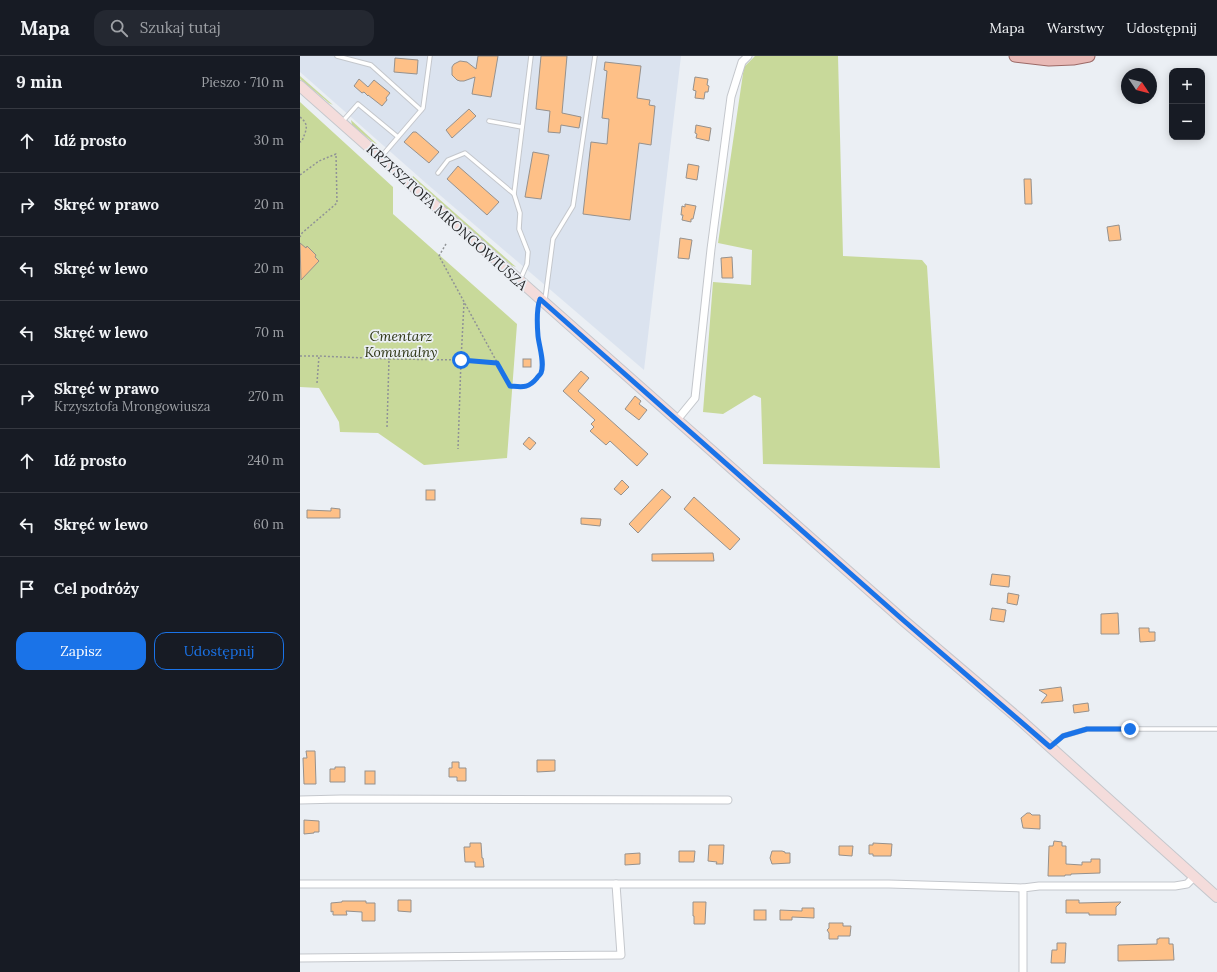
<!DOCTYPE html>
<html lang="pl">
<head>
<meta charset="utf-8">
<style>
	:root { --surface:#171b24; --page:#242831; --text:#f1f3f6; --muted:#9ea1a6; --line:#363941; --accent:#1a73e8 }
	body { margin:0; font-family:Lora,serif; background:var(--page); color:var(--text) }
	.controls { position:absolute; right:12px; top:12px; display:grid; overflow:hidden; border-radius:8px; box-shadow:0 2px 10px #0003 }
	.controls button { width:36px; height:36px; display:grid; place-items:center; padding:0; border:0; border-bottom:1px solid var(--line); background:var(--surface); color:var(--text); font:20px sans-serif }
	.compass { position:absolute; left:821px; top:12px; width:36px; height:36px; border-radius:50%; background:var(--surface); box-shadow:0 2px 10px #0003; rotate:125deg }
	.stop { position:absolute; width:12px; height:12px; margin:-9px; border:3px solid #1a73e8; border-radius:50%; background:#fff }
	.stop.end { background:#1a73e8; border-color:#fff; box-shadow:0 1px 4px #0008 }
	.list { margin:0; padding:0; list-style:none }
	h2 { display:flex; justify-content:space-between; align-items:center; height:52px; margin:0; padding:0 16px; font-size:17px }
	h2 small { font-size:13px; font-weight:400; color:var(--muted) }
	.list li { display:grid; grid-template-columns:26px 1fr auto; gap:12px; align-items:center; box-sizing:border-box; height:64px; padding:0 16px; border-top:1px solid var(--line) }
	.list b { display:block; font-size:15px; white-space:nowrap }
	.list p { margin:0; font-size:13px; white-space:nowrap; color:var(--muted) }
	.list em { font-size:13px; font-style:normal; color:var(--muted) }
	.actions { display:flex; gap:8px; padding:12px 16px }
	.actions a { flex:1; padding:9px 0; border:1px solid var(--accent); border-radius:12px; text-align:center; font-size:14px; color:var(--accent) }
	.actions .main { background:var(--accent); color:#fff }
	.icon { flex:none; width:22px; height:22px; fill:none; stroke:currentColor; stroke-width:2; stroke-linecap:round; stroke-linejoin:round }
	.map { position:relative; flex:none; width:917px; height:916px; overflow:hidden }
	header { display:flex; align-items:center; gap:24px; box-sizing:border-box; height:56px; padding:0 20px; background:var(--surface); border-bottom:1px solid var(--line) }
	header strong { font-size:19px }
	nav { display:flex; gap:22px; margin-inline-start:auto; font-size:14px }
	.search { width:280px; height:36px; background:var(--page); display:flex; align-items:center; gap:10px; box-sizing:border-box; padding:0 14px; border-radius:12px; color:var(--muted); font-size:15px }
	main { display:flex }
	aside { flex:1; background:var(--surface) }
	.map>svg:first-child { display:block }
	.built { fill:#dbe3ef }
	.green { fill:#c8d99a }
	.building { fill:#fec087; stroke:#96918d }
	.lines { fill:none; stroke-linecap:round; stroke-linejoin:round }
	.lane-casing { stroke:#c4c7cc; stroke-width:5.5 }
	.street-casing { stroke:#c4c7cc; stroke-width:9 }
	.secondary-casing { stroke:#c4c7cc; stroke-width:12 }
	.primary-casing { stroke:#9b6966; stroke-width:13 }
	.path { stroke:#909396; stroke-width:1.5; stroke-dasharray:2 2; stroke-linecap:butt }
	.lane { stroke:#fff; stroke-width:3.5 }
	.street { stroke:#fff; stroke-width:7 }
	.secondary { stroke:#f4dcdb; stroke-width:10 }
	.primary { stroke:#e8b9b6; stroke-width:11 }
	.route { stroke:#1a73e8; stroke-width:5 }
	.labels { text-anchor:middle; stroke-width:3.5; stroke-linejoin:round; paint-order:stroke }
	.street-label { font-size:14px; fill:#28292b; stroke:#ebeff4 }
	.park-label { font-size:14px; font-style:italic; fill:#2e3615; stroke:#ebeff4 }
</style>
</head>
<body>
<header>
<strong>Mapa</strong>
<div class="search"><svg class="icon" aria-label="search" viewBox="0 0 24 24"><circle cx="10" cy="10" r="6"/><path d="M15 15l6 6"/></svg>Szukaj tutaj</div>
<nav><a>Mapa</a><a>Warstwy</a><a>Udostępnij</a></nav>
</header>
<main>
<aside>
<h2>9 min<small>Pieszo · 710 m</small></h2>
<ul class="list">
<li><svg class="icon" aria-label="ahead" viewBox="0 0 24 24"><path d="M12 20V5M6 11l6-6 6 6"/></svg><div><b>Idź prosto</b></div><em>30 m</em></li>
<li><svg class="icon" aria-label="right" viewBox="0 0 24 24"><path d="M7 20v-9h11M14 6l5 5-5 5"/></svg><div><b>Skręć w prawo</b></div><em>20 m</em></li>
<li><svg class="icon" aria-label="left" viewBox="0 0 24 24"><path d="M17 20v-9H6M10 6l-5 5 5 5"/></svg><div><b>Skręć w lewo</b></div><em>20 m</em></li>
<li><svg class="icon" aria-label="left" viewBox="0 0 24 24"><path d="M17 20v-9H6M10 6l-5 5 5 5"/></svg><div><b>Skręć w lewo</b></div><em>70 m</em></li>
<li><svg class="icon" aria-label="right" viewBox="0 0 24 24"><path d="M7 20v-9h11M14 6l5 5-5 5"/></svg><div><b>Skręć w prawo</b><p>Krzysztofa Mrongowiusza</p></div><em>270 m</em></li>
<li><svg class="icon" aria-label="ahead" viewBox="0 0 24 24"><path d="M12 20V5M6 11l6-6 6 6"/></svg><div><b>Idź prosto</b></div><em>240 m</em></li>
<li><svg class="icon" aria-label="left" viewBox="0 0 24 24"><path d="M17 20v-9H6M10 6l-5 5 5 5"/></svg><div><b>Skręć w lewo</b></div><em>60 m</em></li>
<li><svg class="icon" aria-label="arrive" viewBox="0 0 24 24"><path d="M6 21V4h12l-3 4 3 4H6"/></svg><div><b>Cel podróży</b></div></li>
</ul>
<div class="actions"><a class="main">Zapisz</a><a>Udostępnij</a></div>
</aside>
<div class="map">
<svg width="917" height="916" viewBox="0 0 917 916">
	<rect width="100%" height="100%" fill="#ebeff4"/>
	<path class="built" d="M 0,0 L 381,0 L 344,314 L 127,128 L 0,16 Z"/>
	<g class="green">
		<path d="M 455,0 L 538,0 L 543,200 L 622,204 L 627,210 L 640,412 L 463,408 L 461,342 L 454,339 L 423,358 L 403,356 L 413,226 L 451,229 L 452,194 L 418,187 L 444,11 Z"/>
		<path d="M 0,20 L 33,49 L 29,47 L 0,23 Z"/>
		<path d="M 0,46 L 93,131 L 93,158 L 217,268 L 207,402 L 124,409 L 78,377 L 40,376 L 39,366 L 19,332 L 0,331 Z"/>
		<path d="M 51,64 L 77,88 L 74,87 L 52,69 Z"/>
		<path d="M 113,120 L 216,211 L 211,209 L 112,122 Z"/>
	</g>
	<g class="building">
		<path d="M 178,0 L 198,0 L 191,41 L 172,38 L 175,21 L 164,25 L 160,25 L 157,24 L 152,19 L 152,11 L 154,8 L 160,5 L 167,6 L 176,13 Z"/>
		<path d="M 241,0 L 267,0 L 262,57 L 281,61 L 279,72 L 261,69 L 260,77 L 248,76 L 250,55 L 236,53 Z"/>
		<path d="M 95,2 L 118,4 L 117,18 L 94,16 Z"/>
		<path d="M 305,6 L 341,10 L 337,42 L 350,44 L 349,49 L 355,50 L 351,89 L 339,87 L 330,164 L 283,158 L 291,86 L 307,88 L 309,63 L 302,62 L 307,15 L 304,14 Z"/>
		<path d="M 395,21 L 408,23 L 407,29 L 409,30 L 408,36 L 405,36 L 404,43 L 395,42 L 396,35 L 393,34 Z"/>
		<path d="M 59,23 L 68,31 L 74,24 L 90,37 L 86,42 L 87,44 L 82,50 L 68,39 L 68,40 L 64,36 L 62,37 L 54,30 Z"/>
		<path d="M 169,53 L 176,60 L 152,82 L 146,74 Z"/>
		<path d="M 396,69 L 411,72 L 409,85 L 396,82 L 397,78 L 395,77 Z"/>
		<path d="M 113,76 L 116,76 L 139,96 L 129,107 L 104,86 Z"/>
		<path d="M 233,96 L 249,99 L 241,143 L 225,141 Z"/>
		<path d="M 388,108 L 399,110 L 397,124 L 386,122 Z"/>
		<path d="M 158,110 L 199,146 L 187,159 L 147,123 Z"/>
		<path d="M 724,123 L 731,123 L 732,148 L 725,148 Z"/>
		<path d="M 385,148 L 396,150 L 393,163 L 391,163 L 391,166 L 382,164 L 383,159 L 381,159 L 382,150 L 385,151 Z"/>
		<path d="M 819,169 L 821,184 L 809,185 L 807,171 Z"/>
		<path d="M 380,182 L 392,184 L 389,203 L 378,202 Z"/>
		<path d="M 0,187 L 6,192 L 7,190 L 16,199 L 15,201 L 19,205 L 1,224 Z"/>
		<path d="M 432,201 L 433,222 L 422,222 L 421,202 Z"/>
		<rect x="223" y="303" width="8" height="8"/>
		<path d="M 281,315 L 289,322 L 278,335 L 348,398 L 337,410 L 310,385 L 306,389 L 290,375 L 294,371 L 291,368 L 295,364 L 263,335 Z"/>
		<path d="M 335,340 L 341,345 L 339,348 L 347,354 L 339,364 L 325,353 Z"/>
		<path d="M 229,381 L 236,387 L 230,394 L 223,388 Z"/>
		<path d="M 322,424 L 329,431 L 321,439 L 314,433 Z"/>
		<path d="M 362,433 L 371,441 L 338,477 L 329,468 Z"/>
		<rect x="126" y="434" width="9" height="10"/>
		<path d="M 394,441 L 440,483 L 430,494 L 384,453 Z"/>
		<path d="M 31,452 L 40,453 L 40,462 L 7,462 L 7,454 L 31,455 Z"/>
		<path d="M 281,462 L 301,463 L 300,470 L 281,468 Z"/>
		<path d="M 413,497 L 414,505 L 352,505 L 352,498 Z"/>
		<path d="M 692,518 L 710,520 L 709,531 L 690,529 Z"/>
		<path d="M 708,537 L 719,539 L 717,549 L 707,547 Z"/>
		<path d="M 692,552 L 706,554 L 704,566 L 690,564 Z"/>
		<path d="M 818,557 L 819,578 L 801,578 L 801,558 Z"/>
		<path d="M 839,572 L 849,572 L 849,576 L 855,576 L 855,585 L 840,586 Z"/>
		<path d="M 761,631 L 763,645 L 741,647 L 747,639 L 739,634 Z"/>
		<path d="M 788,647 L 789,655 L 774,657 L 773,649 Z"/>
		<path d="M 6,695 L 15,695 L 16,728 L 4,728 L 3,702 L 7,702 Z"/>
		<path d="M 237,704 L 255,704 L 255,715 L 237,716 Z"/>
		<path d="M 152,706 L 159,706 L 159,712 L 166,712 L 166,725 L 157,725 L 157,721 L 149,721 L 149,712 L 152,712 Z"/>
		<path d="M 35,711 L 45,711 L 45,726 L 30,726 L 30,713 L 35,713 Z"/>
		<rect x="65" y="715" width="10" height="13"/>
		<path d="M 727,757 L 730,757 L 732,759 L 740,759 L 740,773 L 723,772 L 721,762 Z"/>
		<path d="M 4,764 L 19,765 L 19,776 L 14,776 L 14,777 L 4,778 Z"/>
		<path d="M 754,785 L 762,786 L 762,790 L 766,790 L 766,808 L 782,809 L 782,806 L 791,806 L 791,803 L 800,803 L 800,817 L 771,818 L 771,819 L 765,819 L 765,820 L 748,820 L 749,790 L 753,790 Z"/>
		<path d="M 170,787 L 181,787 L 182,802 L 183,802 L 184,811 L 175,811 L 175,806 L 165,806 L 164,791 L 170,791 Z"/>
		<path d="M 573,787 L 592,788 L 591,800 L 573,800 L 573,798 L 569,798 L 569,789 L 573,789 Z"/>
		<path d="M 409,789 L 424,789 L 423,808 L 416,808 L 417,806 L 408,805 Z"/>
		<path d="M 539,790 L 553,790 L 552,800 L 539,799 Z"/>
		<path d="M 379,795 L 395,795 L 394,806 L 379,806 Z"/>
		<path d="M 472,795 L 482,795 L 485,796 L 485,797 L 490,797 L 490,807 L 472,808 L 470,802 Z"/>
		<path d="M 340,797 L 340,808 L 325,809 L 325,798 Z"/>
		<path d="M 98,844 L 111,844 L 111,856 L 98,855 Z"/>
		<path d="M 766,844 L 779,844 L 779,847 L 821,846 L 816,851 L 816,859 L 789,859 L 789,857 L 766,857 Z"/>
		<path d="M 42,845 L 66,845 L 66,847 L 75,847 L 75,865 L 62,865 L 62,856 L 46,855 L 47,859 L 33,859 L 33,855 L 31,856 L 31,847 L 42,846 Z"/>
		<path d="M 393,846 L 406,846 L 405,868 L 394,868 L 394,860 L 393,860 Z"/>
		<path d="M 502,852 L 514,852 L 514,862 L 492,861 L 492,864 L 480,864 L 480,854 L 502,855 Z"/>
		<rect x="454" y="854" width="12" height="10"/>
		<path d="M 529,867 L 543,867 L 543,870 L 551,870 L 550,880 L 538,880 L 538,883 L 529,883 L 529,877 L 527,874 L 529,872 Z"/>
		<path d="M 859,882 L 869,882 L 869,888 L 873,888 L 874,904 L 818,905 L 818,889 L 857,888 L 857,883 L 859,883 Z"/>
		<path d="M 757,887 L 766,887 L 765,907 L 751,907 L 752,894 L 757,894 Z"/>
	</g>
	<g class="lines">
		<defs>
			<g id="lane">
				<path d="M 37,0 L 71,9 L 121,54"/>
				<path d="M 189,65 L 222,71"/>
				<path d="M 42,66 L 58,48 L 98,81"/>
				<path d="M 81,101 L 123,52 L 130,0"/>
				<path d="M 138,117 L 148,104 L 165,97 L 214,138"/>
				<path d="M 220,224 L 227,208 L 228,196 L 219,173 L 220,157 L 214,138 L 231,0"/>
				<path d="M 245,244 L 253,183 L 273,150 L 295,0"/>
				<path d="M 751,690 L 763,680 L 787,673 L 917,673"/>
			</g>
			<g id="street">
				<path d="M 377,364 L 395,342 L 411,193 L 431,41 L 442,6 L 448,0"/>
				<path d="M 0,744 L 41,743 L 428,744"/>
				<path d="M 0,828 L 589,828 L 723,832"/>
				<path d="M 0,902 L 321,899 L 316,828"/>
				<path d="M 723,916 L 723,832 L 739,830 L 875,830 L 887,828 L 894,821"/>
			</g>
			<path id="secondary" d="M 0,30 L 603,564 L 718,662 L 917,841"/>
			<path id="primary" d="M 715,0 L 749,4 L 773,3 L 789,0"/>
		</defs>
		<use href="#lane" class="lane-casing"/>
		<use href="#street" class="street-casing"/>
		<use href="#secondary" class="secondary-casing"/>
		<use href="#primary" class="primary-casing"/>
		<g class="path">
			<path d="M 0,61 C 10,69 6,74 2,85 L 0,86"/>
			<path d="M 0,119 L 19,105 L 36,98 L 37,147 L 2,177 L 0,181"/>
			<path d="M 146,188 L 139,200 L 210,330 L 223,331 L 232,328 L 241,317 L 242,304 L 238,281 L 238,254"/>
			<path d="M 164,247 L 161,304 L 197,307"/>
			<path d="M 0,300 L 19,300"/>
			<path d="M 17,327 L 19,300 L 89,303"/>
			<path d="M 87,371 L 89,303 L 161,304 L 158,393"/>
		</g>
		<use href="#lane" class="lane"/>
		<use href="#street" class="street"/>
		<use href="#secondary" class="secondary"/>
		<use href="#primary" class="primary"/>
	</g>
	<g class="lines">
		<path class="route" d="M 161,304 L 197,307 L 210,330 C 222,331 228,333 237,322 C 238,320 240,319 241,317 C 245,307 239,290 238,280 C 237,268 236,254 240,243 L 603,564 L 750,691 L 763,680 L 787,673 L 830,673"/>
	</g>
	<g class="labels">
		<g class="street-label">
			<text transform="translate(147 161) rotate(42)" y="5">KRZYSZTOFA MRONGOWIUSZA</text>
		</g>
		<g class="park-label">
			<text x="101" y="285">Cmentarz<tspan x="101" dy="16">Komunalny</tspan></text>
		</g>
	</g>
</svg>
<div class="controls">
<button>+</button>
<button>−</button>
</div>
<svg class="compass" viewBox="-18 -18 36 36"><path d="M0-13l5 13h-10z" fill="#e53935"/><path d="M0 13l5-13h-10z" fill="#9ea1a6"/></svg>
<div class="stop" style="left:161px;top:304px"></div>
<div class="stop end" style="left:830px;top:673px"></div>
</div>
</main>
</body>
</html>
